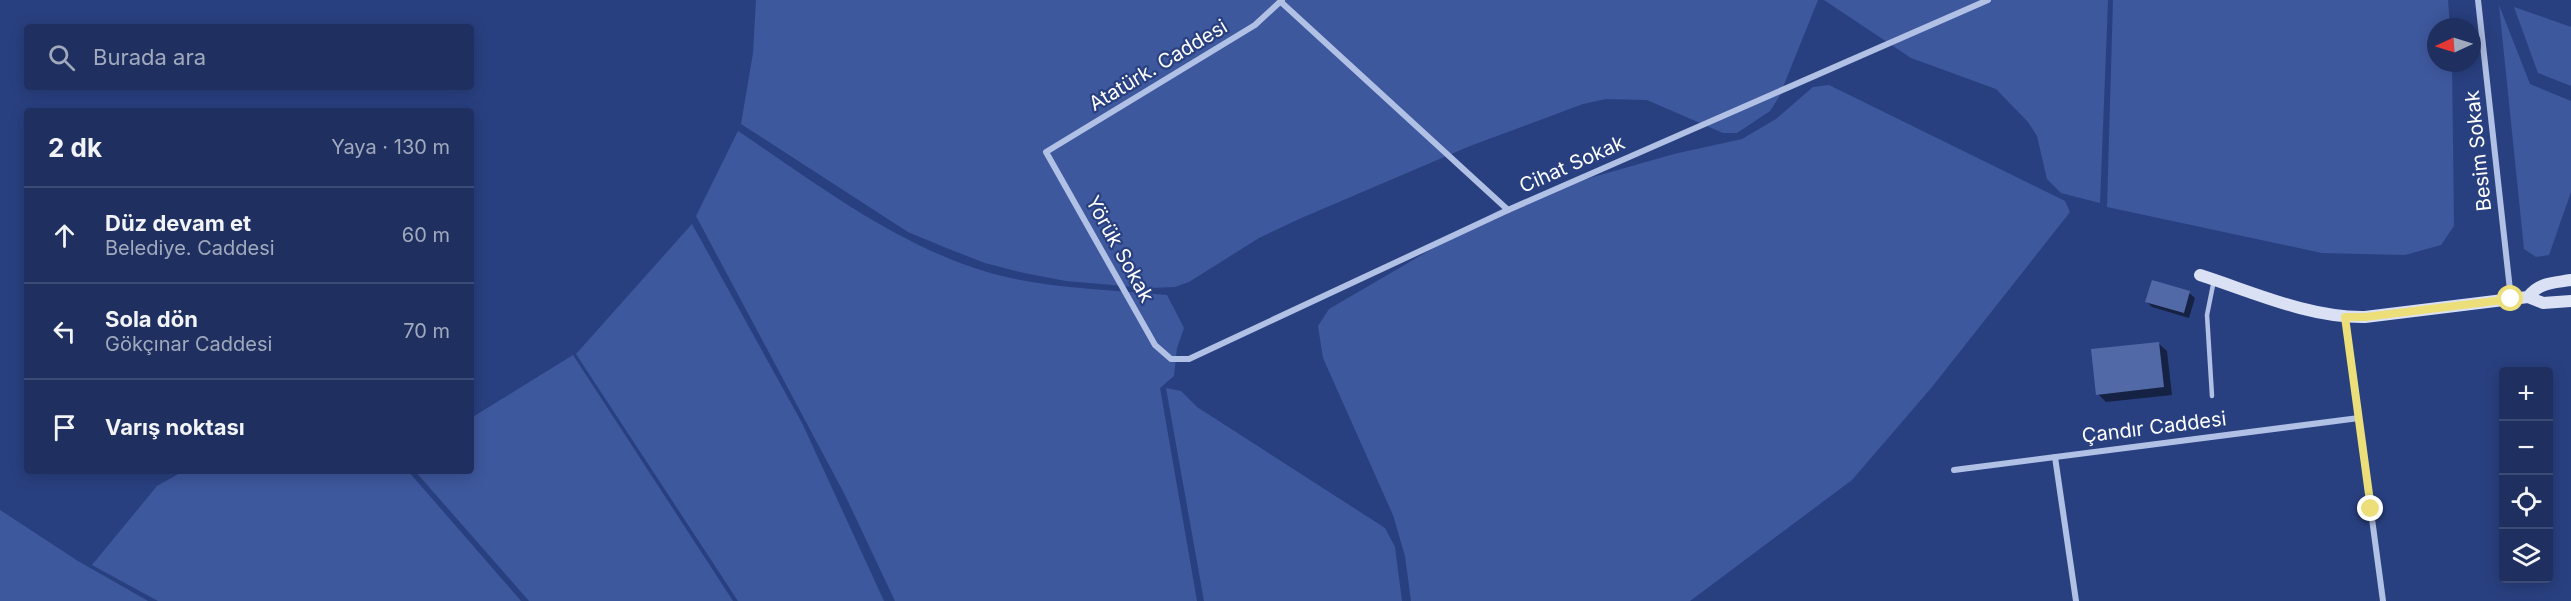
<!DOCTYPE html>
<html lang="tr">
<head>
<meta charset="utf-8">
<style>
	:root { --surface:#1f3060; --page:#2c3c69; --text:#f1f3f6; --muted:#a1a9bd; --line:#3c4b75 }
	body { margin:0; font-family:Inter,sans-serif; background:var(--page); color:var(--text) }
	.controls { position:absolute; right:18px; bottom:18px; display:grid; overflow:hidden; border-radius:6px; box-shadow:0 3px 15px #0003 }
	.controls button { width:54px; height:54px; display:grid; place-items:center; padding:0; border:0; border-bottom:2px solid var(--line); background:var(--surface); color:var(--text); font:30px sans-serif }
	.compass { position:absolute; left:2427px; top:18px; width:54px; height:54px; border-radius:50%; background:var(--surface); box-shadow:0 3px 15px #0003; rotate:266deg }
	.stop { position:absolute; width:18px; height:18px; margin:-14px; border:4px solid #ecdf79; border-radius:50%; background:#fff }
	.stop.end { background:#ecdf79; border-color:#fff; box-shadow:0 2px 6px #0008 }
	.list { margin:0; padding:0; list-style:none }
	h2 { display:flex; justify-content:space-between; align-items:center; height:78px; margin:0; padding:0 24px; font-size:26px }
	h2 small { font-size:20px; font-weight:400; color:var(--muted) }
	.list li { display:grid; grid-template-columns:39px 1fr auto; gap:18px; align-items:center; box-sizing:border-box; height:96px; padding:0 24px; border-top:2px solid var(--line) }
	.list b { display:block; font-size:22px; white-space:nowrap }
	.list p { margin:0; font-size:20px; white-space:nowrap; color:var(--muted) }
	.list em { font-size:20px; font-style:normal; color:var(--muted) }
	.icon { flex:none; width:33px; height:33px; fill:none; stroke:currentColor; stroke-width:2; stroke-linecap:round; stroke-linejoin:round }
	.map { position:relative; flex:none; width:2571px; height:601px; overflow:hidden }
	.search { position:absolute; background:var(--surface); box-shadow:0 3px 15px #0003; left:24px; top:24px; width:450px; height:66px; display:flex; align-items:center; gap:15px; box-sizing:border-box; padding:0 21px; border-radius:6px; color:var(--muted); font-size:22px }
	.panel { position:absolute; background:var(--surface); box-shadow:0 3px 15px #0003; left:24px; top:108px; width:450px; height:366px; border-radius:6px }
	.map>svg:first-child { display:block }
	.green { fill:#3e589d }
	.shadow { fill:#0007 }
	.building { fill:#5269a8 }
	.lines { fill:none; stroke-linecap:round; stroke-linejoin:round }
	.lane { stroke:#b1c0e5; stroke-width:4.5 }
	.street { stroke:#b1c0e5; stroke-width:6 }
	.secondary { stroke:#dae1f5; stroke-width:12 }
	.route { stroke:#ecdf79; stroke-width:8 }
	.labels { text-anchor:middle; stroke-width:4.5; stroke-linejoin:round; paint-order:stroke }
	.street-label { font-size:20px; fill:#fff; stroke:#294080 }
</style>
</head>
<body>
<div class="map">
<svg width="2571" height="601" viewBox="0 0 2571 601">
	<rect width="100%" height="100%" fill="#294080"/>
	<g class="green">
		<path d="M 756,0 L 1818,0 L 1779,97 L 1770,111 L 1737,133 L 1723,133 L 1647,100 L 1606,99 L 1583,104 L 1470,146 L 1299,219 L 1259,238 L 1189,282 L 1175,287 L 1148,288 L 1066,281 L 1024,273 L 985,263 L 944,247 L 908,232 L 741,124 L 753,53 Z"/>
		<path d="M 1824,0 L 2108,0 L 2100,203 L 2061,193 L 2047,179 L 2037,136 L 2028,122 L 1996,89 L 1911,58 Z"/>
		<path d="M 2113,0 L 2448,0 L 2450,27 L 2436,27 L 2436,63 L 2452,63 L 2454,226 L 2441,245 L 2405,255 L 2322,253 L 2107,207 Z"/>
		<path d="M 2499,5 L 2530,84 L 2571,101 L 2571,192 L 2549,255 L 2536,257 L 2524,249 Z"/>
		<path d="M 2514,7 L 2571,27 L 2571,86 L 2538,73 Z"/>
		<path d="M 1829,85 L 2065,201 L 2070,212 L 1932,387 L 1852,480 L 1690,601 L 1411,601 L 1405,556 L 1393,515 L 1323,358 L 1318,326 L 1329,309 L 1497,211 L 1551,189 L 1674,154 L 1742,139 L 1776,119 L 1813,87 Z"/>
		<path d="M 738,131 C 817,184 894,244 987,272 C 1045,289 1107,289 1167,295 L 1184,328 L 1177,348 L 1174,376 L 1160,388 L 1197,601 L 895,601 L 845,495 L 696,216 Z"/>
		<path d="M 692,224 L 802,423 L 884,601 L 738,601 L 576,354 Z"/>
		<path d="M 573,355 L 733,601 L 529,601 L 415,471 L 471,471 L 471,418 Z"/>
		<path d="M 1166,388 L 1181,391 L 1197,407 L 1385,528 L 1395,547 L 1402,601 L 1204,601 Z"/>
		<path d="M 230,471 L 408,471 L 521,601 L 158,601 L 92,565 L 157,486 L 180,473 Z"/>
		<path d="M 0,510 L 78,561 L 148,601 L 0,601 Z"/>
	</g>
	<g class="shadow">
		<path d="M 2189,293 L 2195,298 L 2189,318 L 2152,307 L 2147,302 Z"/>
		<path d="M 2158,343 L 2167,351 L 2172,395 L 2106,402 L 2098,394 Z"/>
	</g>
	<g class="building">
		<path d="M 2152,280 L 2190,291 L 2184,313 L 2145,302 Z"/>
		<path d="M 2159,342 L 2164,387 L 2096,395 L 2091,349 Z"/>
	</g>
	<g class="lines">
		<path class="lane" d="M 2212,396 L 2207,315 L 2214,280"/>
		<g class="street">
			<path d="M 1282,0 L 1255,25 L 1046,152 L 1155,345 L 1171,359 L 1189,359 L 1508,210 L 1988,0"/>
			<path d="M 2478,0 L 2511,299"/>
			<path d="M 1281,2 L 1508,210"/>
			<path d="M 2345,317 L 2383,601"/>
			<path d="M 2055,457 L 2076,601"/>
			<path d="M 1954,470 L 2359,418"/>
		</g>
		<g class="secondary">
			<path d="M 2200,275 C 2253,292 2309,318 2365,317 L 2528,297 L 2543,303 L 2571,301"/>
			<path d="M 2528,297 C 2539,282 2554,283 2571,280"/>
		</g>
	</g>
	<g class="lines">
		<path class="route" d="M 2371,509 L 2345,317 L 2365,317 L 2511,299"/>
	</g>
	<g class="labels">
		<g class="street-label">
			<text transform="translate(1158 65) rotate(-31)" y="7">Atatürk. Caddesi</text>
			<text transform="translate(2478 151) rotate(-96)" y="7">Besim Sokak</text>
			<text transform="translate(1572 164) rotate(-24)" y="7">Cihat Sokak</text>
			<text transform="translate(1120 249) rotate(61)" y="7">Yörük Sokak</text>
			<text transform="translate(2154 427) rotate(-7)" y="7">Çandır Caddesi</text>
		</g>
	</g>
</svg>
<div class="controls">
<button>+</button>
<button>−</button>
<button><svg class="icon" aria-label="locate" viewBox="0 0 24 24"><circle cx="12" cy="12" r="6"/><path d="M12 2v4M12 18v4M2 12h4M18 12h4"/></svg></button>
<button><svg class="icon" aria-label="layers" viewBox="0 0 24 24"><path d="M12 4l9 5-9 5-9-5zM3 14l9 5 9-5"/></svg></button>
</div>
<svg class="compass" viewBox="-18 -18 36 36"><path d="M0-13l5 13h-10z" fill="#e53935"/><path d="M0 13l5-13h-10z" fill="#a1a9bd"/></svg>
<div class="stop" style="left:2511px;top:299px"></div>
<div class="stop end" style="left:2371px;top:509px"></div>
<div class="search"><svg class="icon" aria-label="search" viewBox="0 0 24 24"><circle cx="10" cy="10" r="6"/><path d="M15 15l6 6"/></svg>Burada ara</div>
<section class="panel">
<h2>2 dk<small>Yaya · 130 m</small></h2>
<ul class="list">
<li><svg class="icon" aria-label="ahead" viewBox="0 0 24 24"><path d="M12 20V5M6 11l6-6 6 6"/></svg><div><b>Düz devam et</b><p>Belediye. Caddesi</p></div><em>60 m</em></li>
<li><svg class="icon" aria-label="left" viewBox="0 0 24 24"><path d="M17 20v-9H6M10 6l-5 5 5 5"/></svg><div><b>Sola dön</b><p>Gökçınar Caddesi</p></div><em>70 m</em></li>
<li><svg class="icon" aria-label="arrive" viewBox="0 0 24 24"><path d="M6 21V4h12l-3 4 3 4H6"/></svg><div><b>Varış noktası</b></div></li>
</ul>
</section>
</div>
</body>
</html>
